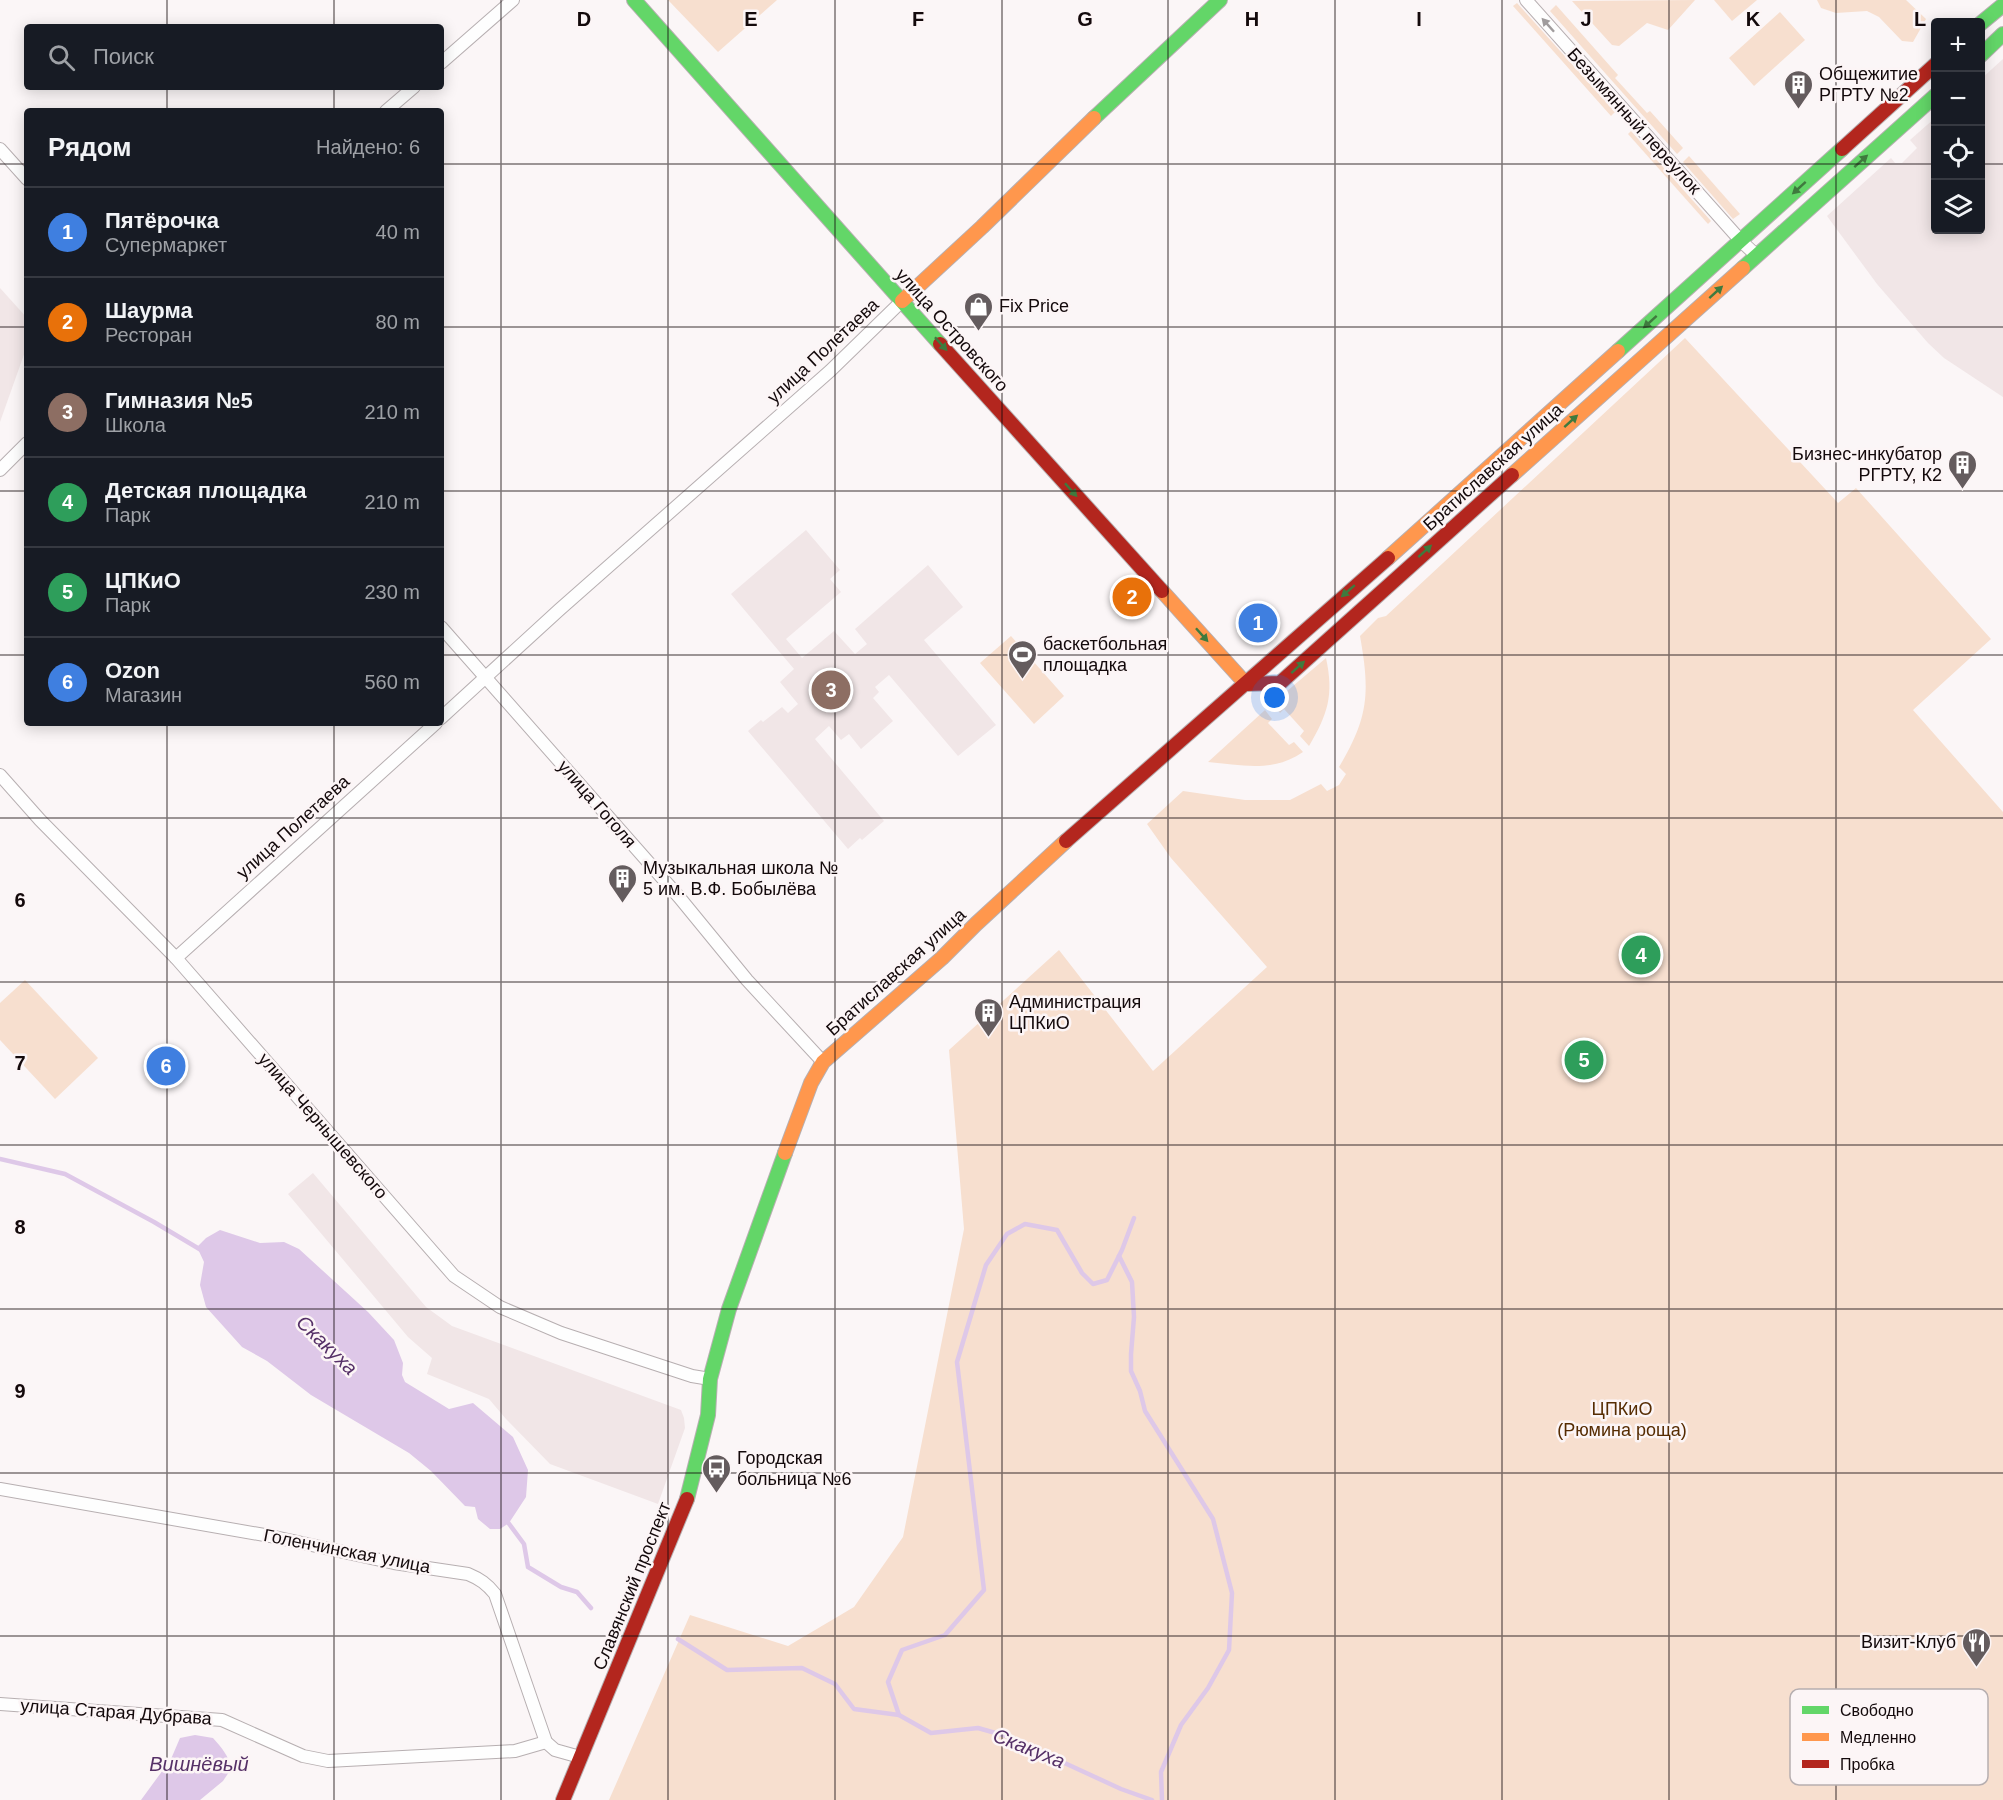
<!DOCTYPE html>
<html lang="ru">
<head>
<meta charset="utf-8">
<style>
	:root { --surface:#171b24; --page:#20242c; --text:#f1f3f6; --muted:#9ea1a6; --line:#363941; --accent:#ea580c }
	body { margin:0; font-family:Arial,sans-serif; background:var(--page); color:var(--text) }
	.controls { position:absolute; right:18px; top:18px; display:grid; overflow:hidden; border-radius:6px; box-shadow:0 3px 15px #0003 }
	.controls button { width:54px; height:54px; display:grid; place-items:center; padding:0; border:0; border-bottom:2px solid var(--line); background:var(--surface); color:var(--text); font:30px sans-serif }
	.you { position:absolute; left:1275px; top:698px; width:21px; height:21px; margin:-15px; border:4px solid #fff; border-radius:50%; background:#1a73e8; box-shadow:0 0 0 9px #1a73e833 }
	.badge { display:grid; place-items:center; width:39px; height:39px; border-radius:50%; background:var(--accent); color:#fff; font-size:20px; font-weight:700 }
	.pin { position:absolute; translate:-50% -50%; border:3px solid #fff; box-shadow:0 2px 6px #0006 }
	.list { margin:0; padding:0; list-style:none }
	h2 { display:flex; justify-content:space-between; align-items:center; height:78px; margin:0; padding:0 24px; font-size:26px }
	h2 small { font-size:20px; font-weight:400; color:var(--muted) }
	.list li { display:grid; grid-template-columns:39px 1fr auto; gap:18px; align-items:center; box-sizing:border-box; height:90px; padding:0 24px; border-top:2px solid var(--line) }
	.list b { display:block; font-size:22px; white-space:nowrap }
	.list p { margin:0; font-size:20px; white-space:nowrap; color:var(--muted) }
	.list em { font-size:20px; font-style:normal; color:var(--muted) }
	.icon { flex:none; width:33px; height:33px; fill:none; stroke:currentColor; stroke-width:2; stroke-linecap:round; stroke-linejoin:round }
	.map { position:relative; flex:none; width:2003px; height:1800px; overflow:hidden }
	.search { position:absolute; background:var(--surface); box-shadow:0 3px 15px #0003; left:24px; top:24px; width:420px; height:66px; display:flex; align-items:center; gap:15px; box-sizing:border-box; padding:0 21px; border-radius:6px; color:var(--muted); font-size:22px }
	.panel { position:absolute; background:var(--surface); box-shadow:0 3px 15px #0003; left:24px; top:108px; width:420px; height:618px; border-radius:6px }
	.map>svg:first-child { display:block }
	.built { fill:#f1e6e7 }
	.green { fill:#f7dfcf }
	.water { fill:#dec8e8 }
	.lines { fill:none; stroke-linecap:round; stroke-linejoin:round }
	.stream { stroke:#dec8e8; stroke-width:4.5 }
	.street-casing { stroke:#b7afb1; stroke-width:14 }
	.fast-casing { stroke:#b7afb1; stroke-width:16 }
	.slow-casing { stroke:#b7afb1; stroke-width:16 }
	.jam-casing { stroke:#b7afb1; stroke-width:16 }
	.street { stroke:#fefefe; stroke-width:12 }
	.fast { stroke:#63d668; stroke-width:14 }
	.slow { stroke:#ff974d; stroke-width:14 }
	.jam { stroke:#b3261e; stroke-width:14 }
	.oneway { fill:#a09c9d }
	.oneway2 { fill:#3f7a3e }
	.grid { fill:none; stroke:#13090b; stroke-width:1.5; stroke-opacity:0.55 }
	.labels { text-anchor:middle; stroke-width:5; stroke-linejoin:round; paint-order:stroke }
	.poi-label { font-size:18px; fill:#13090b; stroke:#fcf5f6; text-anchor:start }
	.street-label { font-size:18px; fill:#13090b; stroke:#fcf5f6 }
	.park-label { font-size:18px; fill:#562c02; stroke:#fcf5f6 }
	.water-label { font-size:20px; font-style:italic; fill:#553067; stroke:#fcf5f6 }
	.key { fill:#fcf5f6; stroke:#b6aeb0; stroke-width:1.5 }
	.key-label { font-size:16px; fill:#13090b }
	.grid-label { font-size:20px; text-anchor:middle; font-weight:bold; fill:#13090b; stroke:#fcf5f6; stroke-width:5; stroke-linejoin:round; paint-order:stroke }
</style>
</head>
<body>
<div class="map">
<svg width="2003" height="1800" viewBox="0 0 2003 1800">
	<rect width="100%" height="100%" fill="#fbf6f7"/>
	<g class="built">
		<path d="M 2003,59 L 2003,397 L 1944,358 L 1928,343 L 1877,284 L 1827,216 L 1891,158 L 1895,163 L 1902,163 L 1917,148 L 1910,140 L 1935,118 L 1936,230 L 1980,230 L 1981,79 Z"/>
		<path d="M 0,288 L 27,318 L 27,346 L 0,422 Z"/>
		<path d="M 806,530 L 840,570 L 830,579 L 841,592 L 786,639 L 802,658 L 834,631 L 855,654 L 867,644 L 855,629 L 928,565 L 963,607 L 924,640 L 996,725 L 958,756 L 889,675 L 875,687 L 879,692 L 873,698 L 893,721 L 861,749 L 849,734 L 841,740 L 829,726 L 815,739 L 884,821 L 862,840 L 860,838 L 848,849 L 748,731 L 761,720 L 763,722 L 782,707 L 788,713 L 798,704 L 780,682 L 794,669 L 731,594 Z"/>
		<path d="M 313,1173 L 426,1307 L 452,1326 L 681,1410 L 684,1418 L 685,1428 L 658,1504 L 550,1464 L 506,1419 L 489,1399 L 427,1374 L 432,1358 L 408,1337 L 288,1194 Z"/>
	</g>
	<g class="green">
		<path d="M 668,0 L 777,0 L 718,52 Z"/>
		<path d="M 1695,0 L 1668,30 L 1647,23 L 1619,46 L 1612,45 L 1572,1 Z"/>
		<path d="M 1714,0 L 1757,0 L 1732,21 Z"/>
		<path d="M 1817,0 L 1906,0 L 1926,19 L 1913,42 L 1902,41 L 1879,17 L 1867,11 L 1836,13 L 1821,8 Z"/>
		<path d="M 1517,3 L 1615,112 L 1611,116 L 1513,6 Z"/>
		<path d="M 1556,5 L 1618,75 L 1615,78 L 1647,113 L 1650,111 L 1683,148 L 1677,154 L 1550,11 Z"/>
		<path d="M 1780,12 L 1805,40 L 1754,86 L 1729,58 Z"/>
		<path d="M 1631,131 L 1711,221 L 1708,224 L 1628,134 Z"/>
		<path d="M 1689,156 L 1740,214 L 1733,219 L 1683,162 Z"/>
		<path d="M 1685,338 L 1838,503 L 1856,488 L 1991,639 L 1913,710 L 2003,812 L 2003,1800 L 609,1800 L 690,1615 L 788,1646 L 854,1607 L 903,1537 L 964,1229 L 949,1050 L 1059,950 L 1153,1071 L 1267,967 L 1171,858 L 1147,824 L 1183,791 L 1245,800 L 1290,800 L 1321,784 L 1327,791 L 1339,785 L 1346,774 L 1339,767 C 1369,717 1370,692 1360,636 L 1378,618 L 1386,616 Z"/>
		<path d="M 1011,636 L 1064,696 L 1034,724 L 980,663 Z"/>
		<path d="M 1326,658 C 1334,695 1328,714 1309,746 L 1300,736 L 1304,731 L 1284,709 L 1280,713 L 1273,703 Z"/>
		<path d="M 1265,710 L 1272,719 L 1268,723 L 1289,745 L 1294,742 L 1303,752 C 1273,773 1242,765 1208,762 Z"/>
		<path d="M 25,980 L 98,1058 L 55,1099 L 0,1040 L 0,1003 Z"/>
	</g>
	<g class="water">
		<path d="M 220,1230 L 260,1243 L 284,1242 L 299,1249 L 368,1312 L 394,1340 L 403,1363 L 402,1375 L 405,1382 L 449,1409 L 473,1403 L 513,1437 L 528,1470 L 526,1497 L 509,1523 L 500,1529 L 490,1529 L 478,1519 L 475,1507 L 465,1506 L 431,1471 L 409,1453 L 311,1395 L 267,1361 L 242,1347 L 206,1307 L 200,1285 L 204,1262 L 197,1247 L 206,1238 Z"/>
		<path d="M 195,1735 L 213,1738 C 222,1748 229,1756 231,1769 L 223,1781 L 200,1800 L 141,1800 L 171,1759 L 180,1738 Z"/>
	</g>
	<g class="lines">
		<g class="stream">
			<path d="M 0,1159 L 65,1174 L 154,1222 L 201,1250"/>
			<path d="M 1119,1256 L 1132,1282 L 1134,1317 L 1131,1354 L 1131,1371 L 1140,1391 L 1145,1411 L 1213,1519 L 1232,1593 L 1229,1650 L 1208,1688 L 1181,1725 L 1161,1772 L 1162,1800"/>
			<path d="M 507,1521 L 524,1544 L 528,1567 L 561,1587 L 577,1592 L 591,1608"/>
			<path d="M 678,1639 L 727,1670 L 802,1668 L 835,1684 L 854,1709 L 899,1715 L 931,1733 L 978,1728 L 1006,1736 L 1121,1789 L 1152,1800"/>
			<path d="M 899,1715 L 888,1682 L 902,1650 L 945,1635 L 984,1590 L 957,1362 L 986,1265 L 1007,1234 L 1025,1224 L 1057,1230 L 1082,1273 L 1093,1284 L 1107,1280 L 1122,1250 L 1134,1218"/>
		</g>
		<defs>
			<g id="street">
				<path d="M 1526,0 L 1741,241 L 1757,256"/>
				<path d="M 441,63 L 513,0"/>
				<path d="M 386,111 L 414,87"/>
				<path d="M 0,149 L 27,179"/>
				<path d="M 0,470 L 27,443"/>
				<path d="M 441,627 L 679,897 L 747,980 L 823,1062"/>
				<path d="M 441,718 L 559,610 L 830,371 L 902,301"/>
				<path d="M 0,775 L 40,820 L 176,958 L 454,1276 L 500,1307 L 561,1333 L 692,1376 L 710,1379"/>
				<path d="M 176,958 L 436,723"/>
				<path d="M 0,1489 L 270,1536 L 394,1563 L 468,1574 C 480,1579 487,1584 495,1594 L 546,1742 L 555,1750 L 580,1757"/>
				<path d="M 0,1704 L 222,1720 L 303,1756 L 328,1761 L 515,1751 L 546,1742"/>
			</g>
			<g id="fast">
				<path d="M 634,0 L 940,344"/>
				<path d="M 1980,24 L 2003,5"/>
				<path d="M 1980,56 L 2003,34"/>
				<path d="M 1094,118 L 1220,0"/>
				<path d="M 1743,268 L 1936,95"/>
				<path d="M 1618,351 L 1842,149"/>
				<path d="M 687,1499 L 708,1415 L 710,1379 L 729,1309 L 785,1153"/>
			</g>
			<g id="slow">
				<path d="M 902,301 L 982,227 L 1094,118"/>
				<path d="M 1512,475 L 1743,268"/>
				<path d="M 1388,558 L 1618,351"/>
				<path d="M 1162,591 L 1246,684"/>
				<path d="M 785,1153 L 811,1083 L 823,1062 L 942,958 L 976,924 L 1066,841"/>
			</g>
			<g id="jam">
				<path d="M 1842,149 L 1936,64"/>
				<path d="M 940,344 L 1162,591"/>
				<path d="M 1246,684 L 1280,683 L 1512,475"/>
				<path d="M 1066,841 L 1388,558"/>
				<path d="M 563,1800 L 687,1499"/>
			</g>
		</defs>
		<use href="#street" class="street-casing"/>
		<use href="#fast" class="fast-casing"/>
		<use href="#slow" class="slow-casing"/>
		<use href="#jam" class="jam-casing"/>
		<use href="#street" class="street"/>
		<use href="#fast" class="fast"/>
		<use href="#slow" class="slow"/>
		<use href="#jam" class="jam"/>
	</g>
	<defs><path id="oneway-solid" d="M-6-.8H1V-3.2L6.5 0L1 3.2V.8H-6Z" transform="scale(1.5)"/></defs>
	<use class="oneway" href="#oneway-solid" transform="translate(1548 25) rotate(-132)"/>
	<g class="oneway2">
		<use href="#oneway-solid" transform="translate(1861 161) rotate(-42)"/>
		<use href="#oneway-solid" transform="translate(1799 188) rotate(138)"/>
		<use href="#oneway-solid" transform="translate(1716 292) rotate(-42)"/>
		<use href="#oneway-solid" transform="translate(1650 322) rotate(138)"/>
		<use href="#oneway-solid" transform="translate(941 344) rotate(48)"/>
		<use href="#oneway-solid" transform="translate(1571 421) rotate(-42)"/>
		<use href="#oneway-solid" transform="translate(1071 490) rotate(48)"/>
		<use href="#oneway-solid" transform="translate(1425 551) rotate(-42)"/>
		<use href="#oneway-solid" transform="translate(1348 591) rotate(139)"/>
		<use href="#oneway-solid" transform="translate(1202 635) rotate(48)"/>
		<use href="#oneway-solid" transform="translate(1298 667) rotate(-42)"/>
	</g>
	<path class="grid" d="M 167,0 L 167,27M 334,0 L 334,27M 501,0 L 501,1800M 668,0 L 668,1800M 835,0 L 835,1800M 1002,0 L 1002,1800M 1168,0 L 1168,1800M 1335,0 L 1335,1800M 1502,0 L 1502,1800M 1669,0 L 1669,1800M 1836,0 L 1836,1800M 167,87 L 167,111M 334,87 L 334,111M 0,164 L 27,164M 441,164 L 1936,164M 1980,164 L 2003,164M 0,327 L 27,327M 441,327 L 2003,327M 0,491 L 27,491M 441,491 L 2003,491M 0,655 L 27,655M 441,655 L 2003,655M 167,723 L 167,1800M 334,723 L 334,1800M 0,818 L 2003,818M 0,982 L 2003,982M 0,1145 L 2003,1145M 0,1309 L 2003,1309M 0,1473 L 2003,1473M 0,1636 L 2003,1636"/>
	<defs>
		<symbol id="building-pin" viewBox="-11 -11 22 30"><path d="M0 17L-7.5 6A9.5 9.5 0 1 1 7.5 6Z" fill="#645c5e" stroke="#fcf5f6"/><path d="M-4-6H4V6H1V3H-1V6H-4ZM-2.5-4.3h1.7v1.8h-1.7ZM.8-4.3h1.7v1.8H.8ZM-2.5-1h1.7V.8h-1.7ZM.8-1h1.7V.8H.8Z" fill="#fff"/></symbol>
		<symbol id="shop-pin" viewBox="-11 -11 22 30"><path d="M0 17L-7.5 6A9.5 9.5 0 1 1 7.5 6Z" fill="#645c5e" stroke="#fcf5f6"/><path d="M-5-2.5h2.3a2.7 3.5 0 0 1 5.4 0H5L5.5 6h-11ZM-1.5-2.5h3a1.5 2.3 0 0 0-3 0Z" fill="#fff"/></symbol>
		<symbol id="stadium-pin" viewBox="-11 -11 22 30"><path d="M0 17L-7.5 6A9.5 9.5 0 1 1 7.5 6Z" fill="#645c5e" stroke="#fcf5f6"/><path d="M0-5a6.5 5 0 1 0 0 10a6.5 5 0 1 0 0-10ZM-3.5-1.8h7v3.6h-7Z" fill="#fff"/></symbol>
		<symbol id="bus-pin" viewBox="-11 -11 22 30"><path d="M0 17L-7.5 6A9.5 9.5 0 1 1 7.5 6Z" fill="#645c5e" stroke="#fcf5f6"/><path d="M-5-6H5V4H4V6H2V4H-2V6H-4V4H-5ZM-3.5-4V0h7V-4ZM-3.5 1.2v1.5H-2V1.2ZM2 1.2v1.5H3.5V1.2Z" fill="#fff"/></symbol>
		<symbol id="restaurant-pin" viewBox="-11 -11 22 30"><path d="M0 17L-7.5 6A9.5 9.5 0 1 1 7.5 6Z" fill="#645c5e" stroke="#fcf5f6"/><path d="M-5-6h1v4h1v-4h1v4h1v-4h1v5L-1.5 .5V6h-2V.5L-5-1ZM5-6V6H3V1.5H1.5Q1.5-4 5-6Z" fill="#fff"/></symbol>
	</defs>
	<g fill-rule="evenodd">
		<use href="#building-pin" x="1782" y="68" width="33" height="45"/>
		<use href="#shop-pin" x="962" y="290" width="33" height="45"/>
		<use href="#building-pin" x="1946" y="448" width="33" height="45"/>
		<use href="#stadium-pin" x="1006" y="638" width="33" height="45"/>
		<use href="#building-pin" x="606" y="862" width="33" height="45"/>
		<use href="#building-pin" x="972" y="996" width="33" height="45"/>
		<use href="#bus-pin" x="700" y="1452" width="33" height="45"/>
		<use href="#restaurant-pin" x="1960" y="1626" width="33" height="45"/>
	</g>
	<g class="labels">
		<g class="poi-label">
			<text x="1819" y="80">Общежитие<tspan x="1819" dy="21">РГРТУ №2</tspan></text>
			<text x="999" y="312">Fix Price</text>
			<text x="1942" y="460" text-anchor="end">Бизнес-инкубатор<tspan x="1942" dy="21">РГРТУ, К2</tspan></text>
			<text x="1043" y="650">баскетбольная<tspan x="1043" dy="21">площадка</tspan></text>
			<text x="643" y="874">Музыкальная школа №<tspan x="643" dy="21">5 им. В.Ф. Бобылёва</tspan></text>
			<text x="1009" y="1008">Администрация<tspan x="1009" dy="21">ЦПКиО</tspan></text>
			<text x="737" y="1464">Городская<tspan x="737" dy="21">больница №6</tspan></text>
			<text x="1956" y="1648" text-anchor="end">Визит-Клуб</text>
		</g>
		<g class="street-label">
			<text transform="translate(1634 121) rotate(48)" y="6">Безымянный переулок</text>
			<text transform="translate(952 330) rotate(48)" y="6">улица Островского</text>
			<text transform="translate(823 351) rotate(-43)" y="6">улица Полетаева</text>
			<text transform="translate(1493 467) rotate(-42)" y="6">Братиславская улица</text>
			<text transform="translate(597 804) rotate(49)" y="6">улица Гоголя</text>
			<text transform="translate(293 827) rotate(-42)" y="6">улица Полетаева</text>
			<text transform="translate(896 972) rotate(-42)" y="6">Братиславская улица</text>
			<text transform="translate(323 1126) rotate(49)" y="6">улица Чернышевского</text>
			<text transform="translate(347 1551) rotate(11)" y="6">Голенчинская улица</text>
			<text transform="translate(632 1586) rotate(-68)" y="6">Славянский проспект</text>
			<text transform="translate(116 1712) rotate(4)" y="6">улица Старая Дубрава</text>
		</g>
		<g class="park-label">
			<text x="1622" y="1415">ЦПКиО<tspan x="1622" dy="21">(Рюмина роща)</tspan></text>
		</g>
		<g class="water-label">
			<text transform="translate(327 1345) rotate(44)" y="7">Скакуха</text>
			<text transform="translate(1029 1748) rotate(22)" y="7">Скакуха</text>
			<text x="199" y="1771">Вишнёвый</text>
		</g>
	</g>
	<rect x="1790" y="1689" width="198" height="96" rx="9" class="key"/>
	<rect x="1802" y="1706" width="27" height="8" fill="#63d668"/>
	<rect x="1802" y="1733" width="27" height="8" fill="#ff974d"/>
	<rect x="1802" y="1760" width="27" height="8" fill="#b3261e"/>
	<g class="key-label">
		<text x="1840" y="1716">Свободно</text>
		<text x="1840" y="1743">Медленно</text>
		<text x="1840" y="1770">Пробка</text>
	</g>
	<g class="grid-label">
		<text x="584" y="26">D</text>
		<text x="751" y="26">E</text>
		<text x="918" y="26">F</text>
		<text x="1085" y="26">G</text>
		<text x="1252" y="26">H</text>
		<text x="1419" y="26">I</text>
		<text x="1586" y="26">J</text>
		<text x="1753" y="26">K</text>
		<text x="1920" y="26">L</text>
		<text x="20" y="907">6</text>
		<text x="20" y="1070">7</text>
		<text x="20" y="1234">8</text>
		<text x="20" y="1398">9</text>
	</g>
</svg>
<div class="controls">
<button>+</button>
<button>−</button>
<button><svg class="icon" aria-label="locate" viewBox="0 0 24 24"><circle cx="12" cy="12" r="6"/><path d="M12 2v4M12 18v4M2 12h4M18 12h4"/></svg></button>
<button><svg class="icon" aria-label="layers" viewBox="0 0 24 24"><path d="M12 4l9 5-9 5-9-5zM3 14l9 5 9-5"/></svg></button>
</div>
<div class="you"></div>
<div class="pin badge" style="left:1258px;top:623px;background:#3f7fe0">1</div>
<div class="pin badge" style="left:1132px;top:597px;background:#e8710a">2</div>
<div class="pin badge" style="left:831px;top:690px;background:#8d6e63">3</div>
<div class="pin badge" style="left:1641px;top:955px;background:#2e9e5b">4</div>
<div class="pin badge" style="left:1584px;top:1060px;background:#2e9e5b">5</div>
<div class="pin badge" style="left:166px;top:1066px;background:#3f7fe0">6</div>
<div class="search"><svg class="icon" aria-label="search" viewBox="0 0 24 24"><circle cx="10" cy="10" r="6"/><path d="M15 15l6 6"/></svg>Поиск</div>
<section class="panel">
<h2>Рядом<small>Найдено: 6</small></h2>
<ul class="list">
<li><span class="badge" style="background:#3f7fe0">1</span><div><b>Пятёрочка</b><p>Супермаркет</p></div><em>40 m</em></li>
<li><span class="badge" style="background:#e8710a">2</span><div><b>Шаурма</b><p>Ресторан</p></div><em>80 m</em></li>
<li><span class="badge" style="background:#8d6e63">3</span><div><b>Гимназия №5</b><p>Школа</p></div><em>210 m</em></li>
<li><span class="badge" style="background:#2e9e5b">4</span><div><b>Детская площадка</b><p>Парк</p></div><em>210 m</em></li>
<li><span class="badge" style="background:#2e9e5b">5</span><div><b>ЦПКиО</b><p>Парк</p></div><em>230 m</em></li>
<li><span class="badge" style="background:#3f7fe0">6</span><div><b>Ozon</b><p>Магазин</p></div><em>560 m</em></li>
</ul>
</section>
</div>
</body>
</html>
